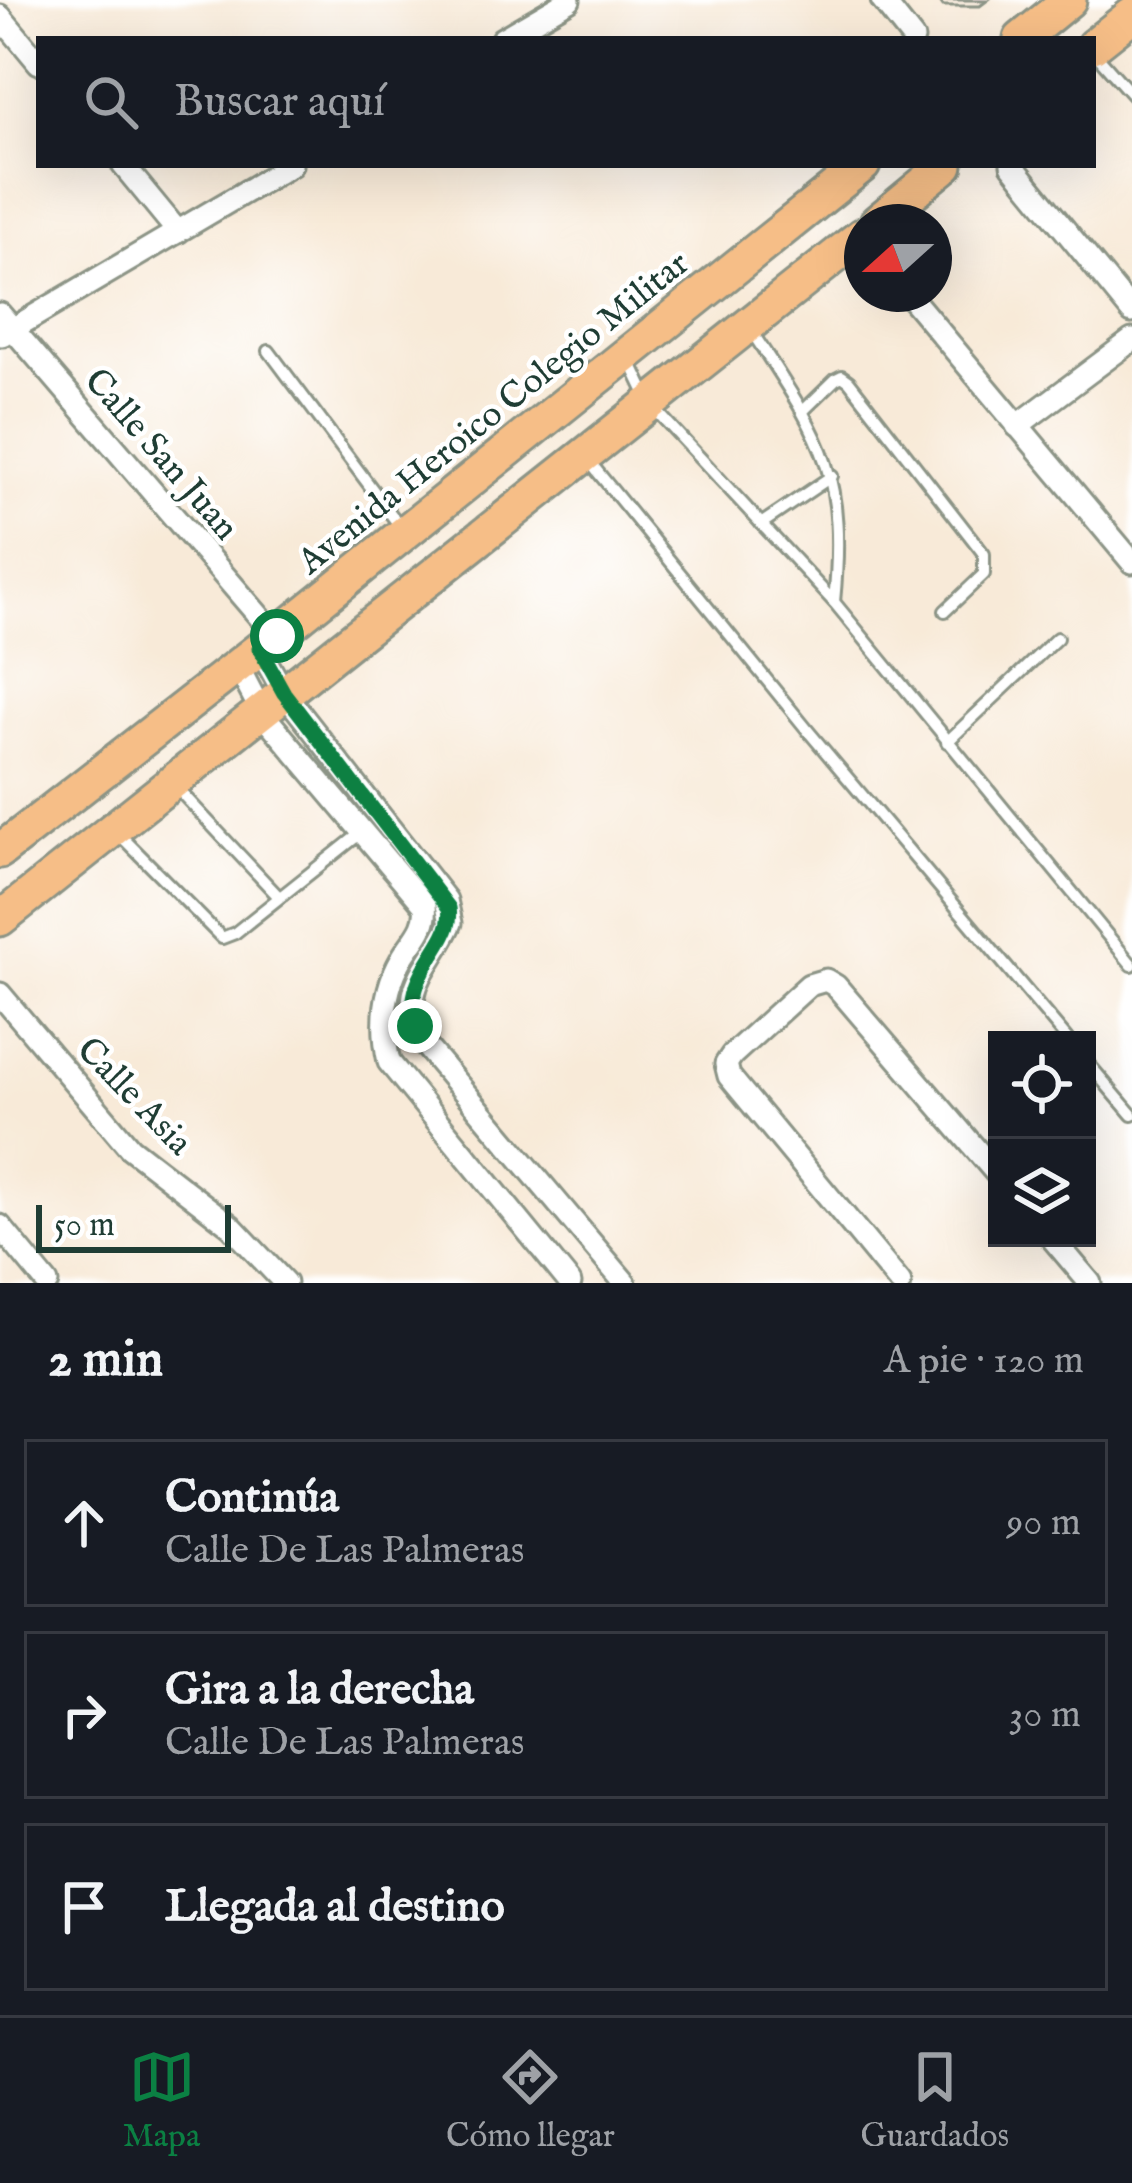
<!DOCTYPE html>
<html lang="es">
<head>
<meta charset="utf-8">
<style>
	:root { --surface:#171b24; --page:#242831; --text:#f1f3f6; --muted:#9ea1a6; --line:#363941; --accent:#0b8043 }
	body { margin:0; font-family:"IM FELL English",serif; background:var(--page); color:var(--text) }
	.controls { position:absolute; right:36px; bottom:36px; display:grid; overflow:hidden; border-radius:0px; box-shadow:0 12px 48px #0002 }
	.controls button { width:108px; height:108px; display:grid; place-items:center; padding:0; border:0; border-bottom:3px solid var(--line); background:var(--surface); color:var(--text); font:60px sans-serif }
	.compass { position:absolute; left:844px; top:204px; width:108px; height:108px; border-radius:50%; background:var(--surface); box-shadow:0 12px 48px #0002; rotate:249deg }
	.scale { position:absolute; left:36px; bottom:30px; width:195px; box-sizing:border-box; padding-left:12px; border:6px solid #1f3d34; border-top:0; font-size:33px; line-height:42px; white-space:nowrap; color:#1f3d34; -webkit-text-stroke:9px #fff; paint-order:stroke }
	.stop { position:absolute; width:36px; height:36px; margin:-27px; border:9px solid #0b8043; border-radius:50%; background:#fff }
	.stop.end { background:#0b8043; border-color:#fff; box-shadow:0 3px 12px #0008 }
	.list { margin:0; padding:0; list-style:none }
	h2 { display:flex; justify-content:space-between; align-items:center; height:156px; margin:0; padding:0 48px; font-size:51px }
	h2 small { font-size:39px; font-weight:400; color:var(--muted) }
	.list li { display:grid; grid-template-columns:78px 1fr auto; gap:36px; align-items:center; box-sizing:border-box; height:168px; margin:0 24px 24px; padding:0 24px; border:3px solid var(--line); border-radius:0px }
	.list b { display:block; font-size:45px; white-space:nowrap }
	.list p { margin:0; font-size:39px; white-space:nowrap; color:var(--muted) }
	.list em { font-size:39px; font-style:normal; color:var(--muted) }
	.icon { flex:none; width:66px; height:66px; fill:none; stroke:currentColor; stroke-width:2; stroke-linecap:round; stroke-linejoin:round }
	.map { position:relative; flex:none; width:1132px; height:1283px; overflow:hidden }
	.search { position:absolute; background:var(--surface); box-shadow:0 12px 48px #0002; left:36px; right:36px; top:36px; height:132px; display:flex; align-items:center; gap:30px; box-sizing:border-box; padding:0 42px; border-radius:0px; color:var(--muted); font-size:45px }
	.sheet { height:732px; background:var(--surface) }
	nav { display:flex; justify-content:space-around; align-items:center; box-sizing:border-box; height:168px; border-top:3px solid var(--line); background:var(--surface); font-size:33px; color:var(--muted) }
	nav a { display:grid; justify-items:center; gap:6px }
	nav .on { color:var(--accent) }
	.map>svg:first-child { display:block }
	.building { fill:#e0a8dc }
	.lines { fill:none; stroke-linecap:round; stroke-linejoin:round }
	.service-casing { stroke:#8c9486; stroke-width:16 }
	.minor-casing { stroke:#8c9486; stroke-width:27 }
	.primary-casing { stroke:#8c9486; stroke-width:39 }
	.service { stroke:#fff; stroke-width:10 }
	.minor { stroke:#fff; stroke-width:21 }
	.primary { stroke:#f6be87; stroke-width:33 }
	.route { stroke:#0b8043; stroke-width:15 }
	.labels { text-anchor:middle; stroke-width:9; stroke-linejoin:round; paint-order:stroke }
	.street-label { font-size:36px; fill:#1f3d34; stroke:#fff }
</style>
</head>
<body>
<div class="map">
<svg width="1132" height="1283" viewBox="0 0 1132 1283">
	<rect width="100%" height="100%" fill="#fff"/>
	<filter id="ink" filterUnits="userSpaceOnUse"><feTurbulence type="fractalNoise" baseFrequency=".00833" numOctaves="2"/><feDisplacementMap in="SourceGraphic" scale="24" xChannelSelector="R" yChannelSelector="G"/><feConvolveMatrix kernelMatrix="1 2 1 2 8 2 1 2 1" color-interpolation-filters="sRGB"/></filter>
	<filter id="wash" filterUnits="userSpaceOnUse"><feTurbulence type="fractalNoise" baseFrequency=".004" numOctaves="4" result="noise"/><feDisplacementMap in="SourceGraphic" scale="48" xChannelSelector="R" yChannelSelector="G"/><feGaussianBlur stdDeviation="2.7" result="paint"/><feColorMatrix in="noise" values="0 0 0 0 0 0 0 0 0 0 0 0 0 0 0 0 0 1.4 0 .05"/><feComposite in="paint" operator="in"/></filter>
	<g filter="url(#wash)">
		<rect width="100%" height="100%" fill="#f8ead8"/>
		<g id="blocks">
			<path class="building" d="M 939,0 L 988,0 L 980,6 L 943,6 Z"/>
		</g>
	</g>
	<g filter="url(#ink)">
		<use href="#blocks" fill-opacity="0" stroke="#8c9486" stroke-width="3"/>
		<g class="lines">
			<defs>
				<g id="service">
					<path d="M 1094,52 L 1132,95"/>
					<path d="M 750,329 C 820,437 847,468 834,602"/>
					<path d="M 269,351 L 402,529"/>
					<path d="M 630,361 L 651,405 L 834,602 L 1132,965"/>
					<path d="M 803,411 L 836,379 L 842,376 L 849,381 L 984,554 L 984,574 L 945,611"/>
					<path d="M 588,460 L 809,732 L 1068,1040"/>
					<path d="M 761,524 L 832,476"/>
					<path d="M 947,742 L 1057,638"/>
					<path d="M 175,786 L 279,897"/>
					<path d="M 118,833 L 222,938 L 235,933 L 362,832"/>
					<path d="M 1087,1062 L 1132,1115"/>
				</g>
				<g id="minor">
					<path d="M 882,0 L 913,39"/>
					<path d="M 0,16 L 39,63"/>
					<path d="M 502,39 L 569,0"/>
					<path d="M 123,165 L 178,232"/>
					<path d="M 1012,165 L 1132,312"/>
					<path d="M 908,294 L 1132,562"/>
					<path d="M 0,314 L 276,636"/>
					<path d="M 2,335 L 291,165"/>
					<path d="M 1017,426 L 1132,340"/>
					<path d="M 259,648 L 284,693 L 446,900 L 451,923 C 430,970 395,988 424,1044 L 625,1283"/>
					<path d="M 237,665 L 262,713 L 425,906 C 428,928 412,940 402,958 C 383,991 381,1026 389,1062 L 570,1283"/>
					<path d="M 0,994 L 130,1148 L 231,1226 L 285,1283"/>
					<path d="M 0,1226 L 47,1283"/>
					<path d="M 1052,1238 L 1090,1283"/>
					<path d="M 900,1283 L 729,1076 L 726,1064 L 732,1055 L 809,985 L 826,980 L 836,986 L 997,1174"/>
				</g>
				<g id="primary">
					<path d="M 1021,39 L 1069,0"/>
					<path d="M 1093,46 L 1132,15"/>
					<path d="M 877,222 L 946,165"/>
					<path d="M 0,851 L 276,636 L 863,165"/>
					<path d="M 0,919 L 862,235"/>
				</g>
			</defs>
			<use href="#service" class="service-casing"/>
			<use href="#minor" class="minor-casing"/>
			<use href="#primary" class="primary-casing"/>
			<use href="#service" class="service"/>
			<use href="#minor" class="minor"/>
			<use href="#primary" class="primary"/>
		</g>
	</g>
	<g class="lines" filter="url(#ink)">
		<path class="route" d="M 277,636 L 259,648 L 284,693 L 449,908 C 456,945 403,967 415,1026"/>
	</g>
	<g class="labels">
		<g class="street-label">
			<text transform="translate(492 411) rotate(-39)" y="13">Avenida Heroico Colegio Militar</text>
			<text transform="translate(163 453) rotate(49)" y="13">Calle San Juan</text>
			<text transform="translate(136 1095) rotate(46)" y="13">Calle Asia</text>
		</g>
	</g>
</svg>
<div class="controls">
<button><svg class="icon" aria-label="locate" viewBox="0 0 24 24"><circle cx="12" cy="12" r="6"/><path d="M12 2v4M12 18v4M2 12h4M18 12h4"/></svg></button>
<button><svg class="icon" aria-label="layers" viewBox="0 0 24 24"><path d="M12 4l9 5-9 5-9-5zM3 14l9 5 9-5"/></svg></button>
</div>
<svg class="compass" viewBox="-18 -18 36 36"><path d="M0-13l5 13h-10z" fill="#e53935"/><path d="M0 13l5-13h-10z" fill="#9ea1a6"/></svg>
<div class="scale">50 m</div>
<div class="stop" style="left:277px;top:636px"></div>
<div class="stop end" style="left:415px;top:1026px"></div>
<div class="search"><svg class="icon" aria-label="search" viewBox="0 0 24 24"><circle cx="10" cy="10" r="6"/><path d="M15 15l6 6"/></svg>Buscar aquí</div>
</div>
<section class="sheet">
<h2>2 min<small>A pie · 120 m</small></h2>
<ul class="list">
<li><svg class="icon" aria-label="ahead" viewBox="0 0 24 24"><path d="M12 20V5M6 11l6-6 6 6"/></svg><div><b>Continúa</b><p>Calle De Las Palmeras</p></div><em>90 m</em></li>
<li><svg class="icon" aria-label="right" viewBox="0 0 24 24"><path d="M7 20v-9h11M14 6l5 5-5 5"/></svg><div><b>Gira a la derecha</b><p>Calle De Las Palmeras</p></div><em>30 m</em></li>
<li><svg class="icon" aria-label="arrive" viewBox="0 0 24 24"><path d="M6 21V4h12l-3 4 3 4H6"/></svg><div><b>Llegada al destino</b></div></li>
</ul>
</section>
<nav>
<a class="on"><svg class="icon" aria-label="map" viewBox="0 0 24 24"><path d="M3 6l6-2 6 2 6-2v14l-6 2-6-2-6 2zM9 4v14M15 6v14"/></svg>Mapa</a>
<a><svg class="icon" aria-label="directions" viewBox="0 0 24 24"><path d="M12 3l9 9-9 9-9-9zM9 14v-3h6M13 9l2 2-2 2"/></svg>Cómo llegar</a>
<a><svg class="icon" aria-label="saved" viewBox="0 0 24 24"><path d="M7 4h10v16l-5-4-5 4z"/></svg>Guardados</a>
</nav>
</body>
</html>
